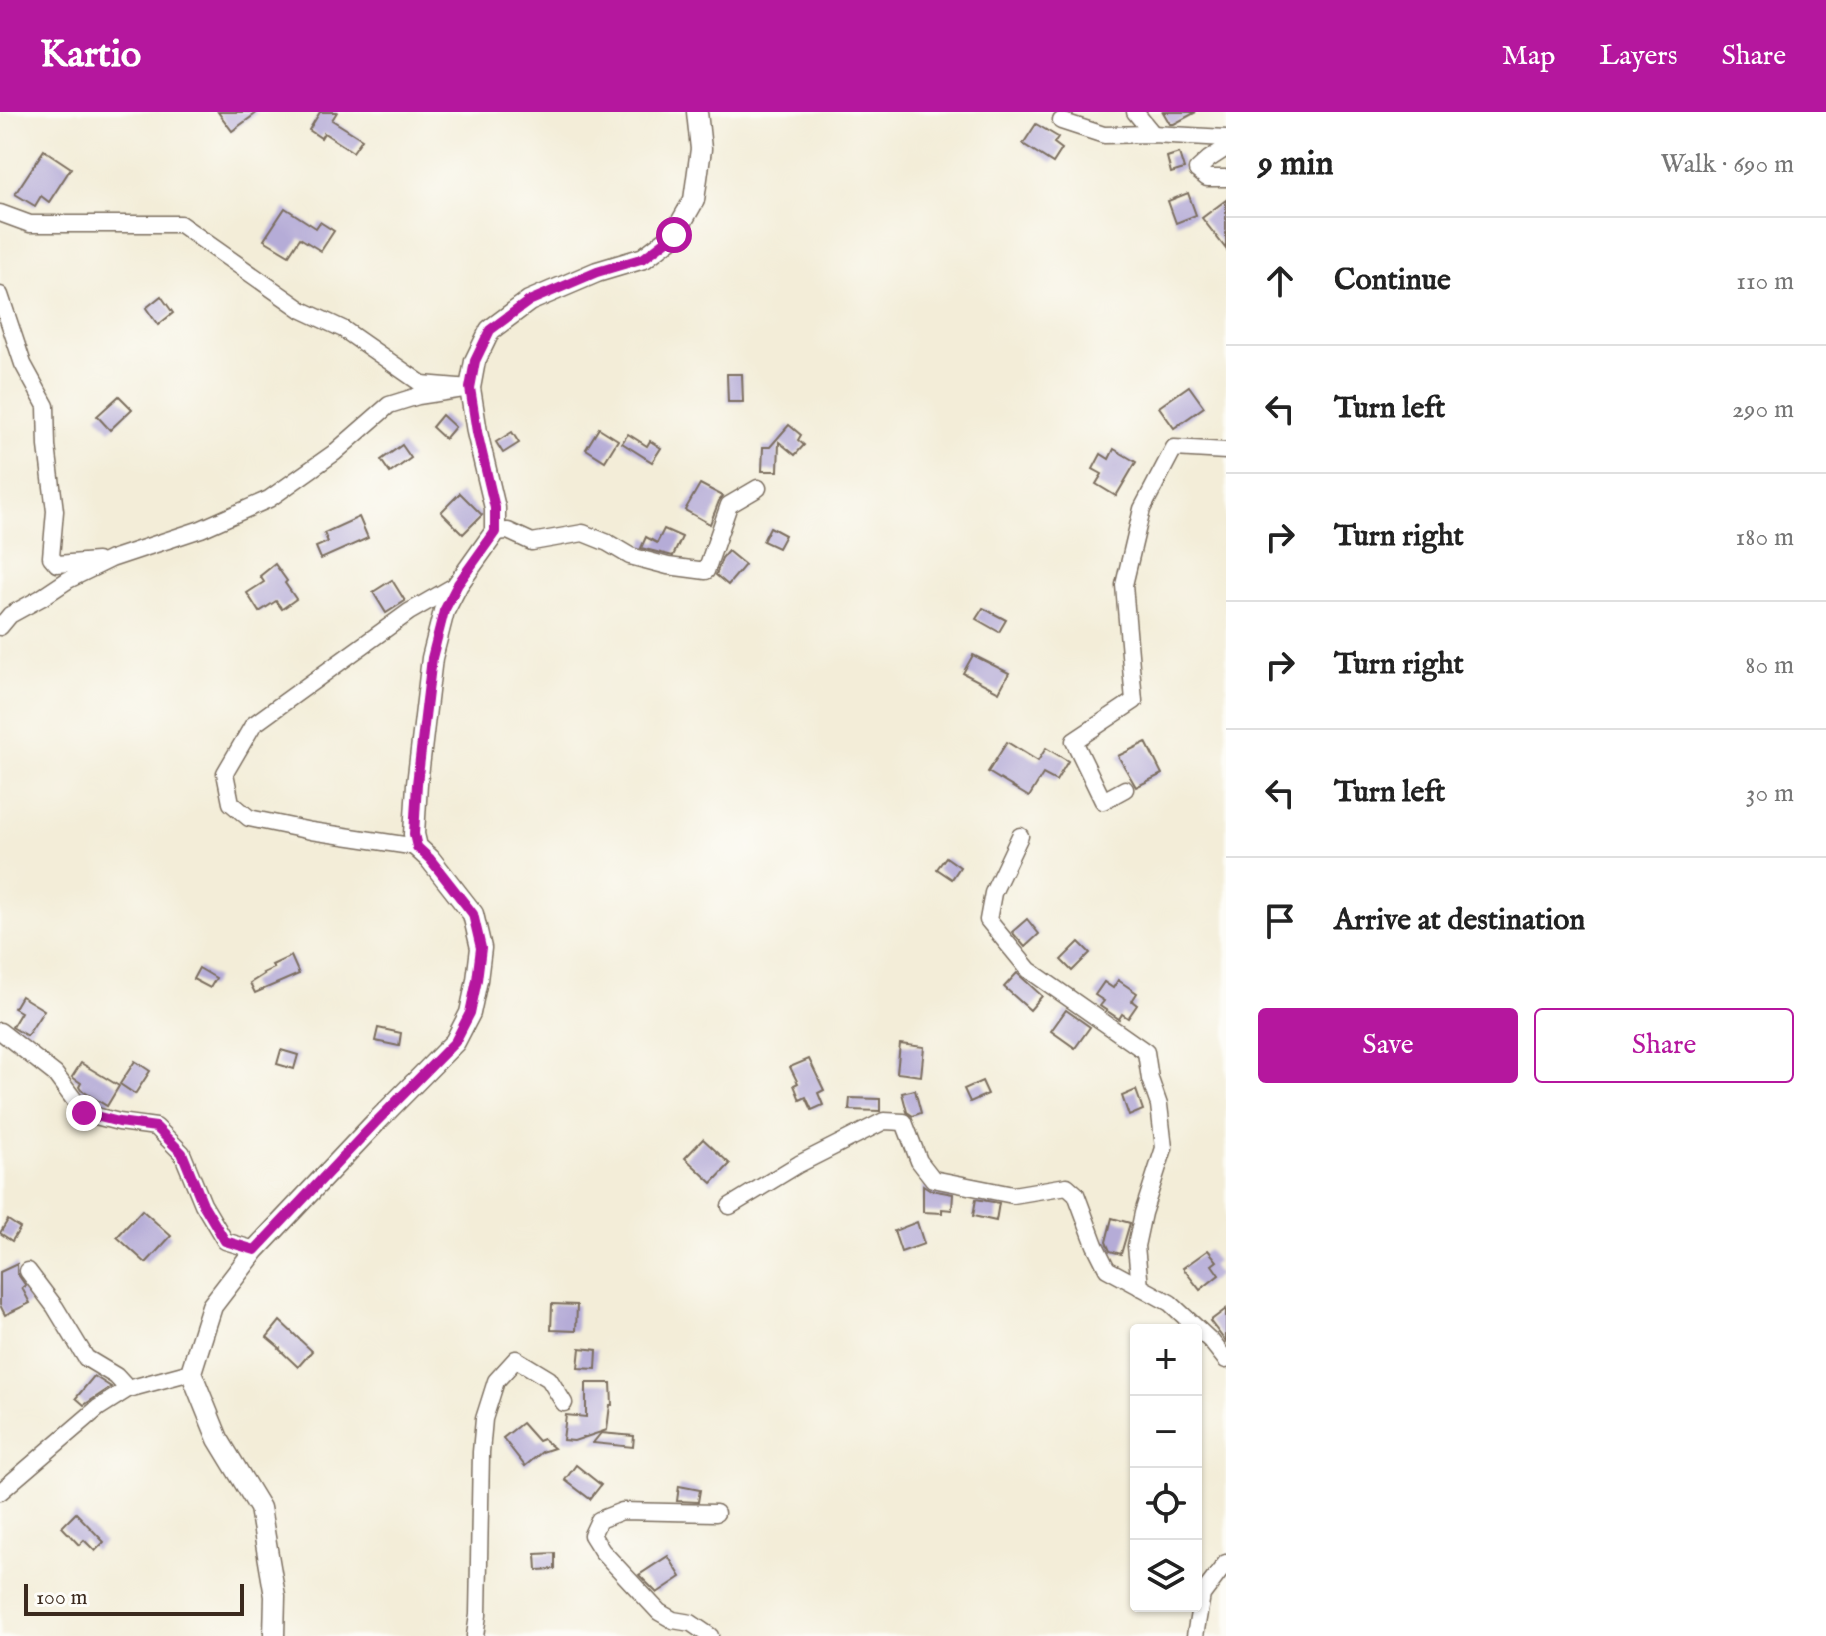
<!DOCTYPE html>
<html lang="en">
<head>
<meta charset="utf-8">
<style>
	:root { --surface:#fff; --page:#f2f2f2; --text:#222; --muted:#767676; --line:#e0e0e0; --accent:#b5179e }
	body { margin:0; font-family:"IM FELL English",serif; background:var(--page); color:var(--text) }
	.controls { position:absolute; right:24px; bottom:24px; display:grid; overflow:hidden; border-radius:8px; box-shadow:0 2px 6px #0004 }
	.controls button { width:72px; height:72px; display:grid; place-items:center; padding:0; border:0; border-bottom:2px solid var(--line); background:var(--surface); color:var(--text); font:40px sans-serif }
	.scale { position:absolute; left:24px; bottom:20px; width:220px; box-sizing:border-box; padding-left:8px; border:4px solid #3b2a1e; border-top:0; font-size:22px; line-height:28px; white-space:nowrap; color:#3b2a1e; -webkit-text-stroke:6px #fdfcf7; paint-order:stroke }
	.stop { position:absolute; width:24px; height:24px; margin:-18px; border:6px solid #b5179e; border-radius:50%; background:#fff }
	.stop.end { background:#b5179e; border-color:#fff; box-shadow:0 2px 8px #0008 }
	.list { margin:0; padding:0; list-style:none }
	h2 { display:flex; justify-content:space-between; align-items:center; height:104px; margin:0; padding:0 32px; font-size:34px }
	h2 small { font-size:26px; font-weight:400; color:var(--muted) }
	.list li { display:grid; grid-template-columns:52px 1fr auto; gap:24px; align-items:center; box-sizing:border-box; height:128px; padding:0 32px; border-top:2px solid var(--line) }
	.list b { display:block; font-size:30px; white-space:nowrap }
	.list em { font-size:26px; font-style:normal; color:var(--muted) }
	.actions { display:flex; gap:16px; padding:24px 32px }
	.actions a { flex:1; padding:18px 0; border:2px solid var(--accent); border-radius:8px; text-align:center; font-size:28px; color:var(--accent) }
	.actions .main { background:var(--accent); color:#fff }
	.icon { flex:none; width:44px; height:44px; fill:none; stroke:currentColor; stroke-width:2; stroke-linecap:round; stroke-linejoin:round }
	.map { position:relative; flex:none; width:1226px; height:1524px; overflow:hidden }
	header { display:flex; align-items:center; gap:48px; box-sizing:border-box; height:112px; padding:0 40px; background:var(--accent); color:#fff }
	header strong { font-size:38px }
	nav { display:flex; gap:44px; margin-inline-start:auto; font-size:28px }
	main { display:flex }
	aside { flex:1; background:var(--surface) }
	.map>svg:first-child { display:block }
	.building { fill:#b5acd7 }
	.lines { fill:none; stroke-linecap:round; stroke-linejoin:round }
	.minor-casing { stroke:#7b6e5f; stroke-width:19 }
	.tertiary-casing { stroke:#7b6e5f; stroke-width:23 }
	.minor { stroke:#fff; stroke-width:16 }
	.tertiary { stroke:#fff; stroke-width:20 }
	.route { stroke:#b5179e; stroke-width:10 }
</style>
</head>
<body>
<header>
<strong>Kartio</strong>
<nav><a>Map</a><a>Layers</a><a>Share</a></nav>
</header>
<main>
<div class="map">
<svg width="1226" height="1524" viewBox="0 0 1226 1524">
	<rect width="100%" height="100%" fill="#fdfcf7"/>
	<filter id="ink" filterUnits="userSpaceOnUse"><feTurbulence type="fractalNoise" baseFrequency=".0125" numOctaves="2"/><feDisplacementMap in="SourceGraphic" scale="16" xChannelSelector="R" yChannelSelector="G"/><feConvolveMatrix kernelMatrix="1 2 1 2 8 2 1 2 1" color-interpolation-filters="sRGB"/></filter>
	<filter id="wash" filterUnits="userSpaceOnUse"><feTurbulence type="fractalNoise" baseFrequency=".006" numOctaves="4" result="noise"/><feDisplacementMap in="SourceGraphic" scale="32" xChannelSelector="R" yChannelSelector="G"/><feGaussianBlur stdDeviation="1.8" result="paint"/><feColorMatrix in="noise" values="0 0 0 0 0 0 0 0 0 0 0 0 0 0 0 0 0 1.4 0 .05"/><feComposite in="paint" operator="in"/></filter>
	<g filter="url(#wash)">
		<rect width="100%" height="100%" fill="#f3edd8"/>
		<g id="blocks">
			<g class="building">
				<path d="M 218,0 L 258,0 L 232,19 Z"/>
				<path d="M 320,0 L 337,0 L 332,8 L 362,27 L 353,40 L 324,21 L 321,26 L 309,18 Z"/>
				<path d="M 1163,0 L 1196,0 L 1174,12 L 1170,12 Z"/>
				<path d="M 1036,12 L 1058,25 L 1054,31 L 1062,37 L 1053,51 L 1023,32 Z"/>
				<path d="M 44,38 L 71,56 L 49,90 L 41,84 L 35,94 L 15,82 Z"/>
				<path d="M 1179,41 L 1184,57 L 1171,61 L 1167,45 Z"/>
				<path d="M 1188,81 L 1196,103 L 1176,111 L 1168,89 Z"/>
				<path d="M 1226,88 L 1226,137 L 1202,106 Z"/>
				<path d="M 285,96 L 316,116 L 320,110 L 334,119 L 321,139 L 300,126 L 289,143 L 264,128 Z"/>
				<path d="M 161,184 L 173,201 L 158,213 L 146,196 Z"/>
				<path d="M 727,262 L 742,262 L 743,290 L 728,290 Z"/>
				<path d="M 1189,274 L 1204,295 L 1174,316 L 1159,295 Z"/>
				<path d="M 119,284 L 132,297 L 110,318 L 97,304 Z"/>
				<path d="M 442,303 L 455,315 L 445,327 L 432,315 Z"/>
				<path d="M 789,313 L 801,323 L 798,328 L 804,333 L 795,343 L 779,330 L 778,359 L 762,359 L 763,335 L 770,335 Z"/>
				<path d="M 599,316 L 618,328 L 605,349 L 586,337 Z"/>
				<path d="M 512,320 L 519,331 L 503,341 L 496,330 Z"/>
				<path d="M 628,322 L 647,334 L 650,329 L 661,336 L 652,350 L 622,331 Z"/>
				<path d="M 402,333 L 411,346 L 390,361 L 381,348 Z"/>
				<path d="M 1114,337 L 1136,350 L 1116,384 L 1096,372 L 1102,362 L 1093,357 L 1101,342 L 1109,347 Z"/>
				<path d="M 700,372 L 723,384 L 719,389 L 710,412 L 685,398 Z"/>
				<path d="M 460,381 L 482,403 L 463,422 L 441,400 Z"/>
				<path d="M 359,405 L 368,426 L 321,447 L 316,435 L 328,430 L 324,421 Z"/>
				<path d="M 770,415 L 785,423 L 778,436 L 763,429 Z"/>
				<path d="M 664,417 L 682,425 L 673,444 L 641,436 L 646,425 L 657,431 Z"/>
				<path d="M 728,439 L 745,453 L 728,473 L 716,463 L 722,446 Z"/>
				<path d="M 275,452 L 287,469 L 285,471 L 296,487 L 282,497 L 276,489 L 259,500 L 247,481 L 264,470 L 260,464 Z"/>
				<path d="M 392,468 L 405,489 L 386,501 L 373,480 Z"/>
				<path d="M 983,496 L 1006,508 L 999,520 L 976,507 Z"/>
				<path d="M 973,543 L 1009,561 L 999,580 L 963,561 Z"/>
				<path d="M 1007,630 L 1038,649 L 1046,636 L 1068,649 L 1056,669 L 1043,662 L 1029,685 L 988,660 Z"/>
				<path d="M 1146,630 L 1162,662 L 1136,675 L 1118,644 Z"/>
				<path d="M 946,745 L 960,755 L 952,767 L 937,757 Z"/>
				<path d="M 1027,807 L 1039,822 L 1025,835 L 1012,820 Z"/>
				<path d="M 1079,830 L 1090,841 L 1072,859 L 1061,848 Z"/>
				<path d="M 291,844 L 299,862 L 255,881 L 250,871 L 264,862 L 263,861 L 274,856 L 272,853 Z"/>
				<path d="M 199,856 L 216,866 L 210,876 L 193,867 Z"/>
				<path d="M 1017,861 L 1042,884 L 1030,898 L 1004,875 Z"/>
				<path d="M 1118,868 L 1137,881 L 1132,889 L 1137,893 L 1128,906 L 1122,902 L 1119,907 L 1100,894 L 1104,889 L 1095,883 L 1104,870 L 1113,876 Z"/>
				<path d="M 21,884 L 44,898 L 27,924 L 12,915 L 21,900 L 14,896 Z"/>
				<path d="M 1066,898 L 1090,915 L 1075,936 L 1051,919 Z"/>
				<path d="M 378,916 L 401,921 L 399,934 L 375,929 Z"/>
				<path d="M 900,932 L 924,935 L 921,964 L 897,961 Z"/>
				<path d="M 281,938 L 298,943 L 294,957 L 277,952 Z"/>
				<path d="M 809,947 L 824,978 L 818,981 L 823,993 L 812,998 L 806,985 L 800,988 L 794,973 L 798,971 L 790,955 Z"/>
				<path d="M 135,949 L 150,959 L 135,982 L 120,972 Z"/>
				<path d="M 81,951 L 119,974 L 107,994 L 81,978 L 79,975 L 81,971 L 72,965 Z"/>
				<path d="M 982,969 L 988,982 L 970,990 L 964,977 Z"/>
				<path d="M 915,978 L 921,1001 L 913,1004 L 907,1000 L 902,981 Z"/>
				<path d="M 1136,978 L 1143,998 L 1129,1004 L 1122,984 Z"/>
				<path d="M 850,986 L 880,987 L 880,999 L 849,998 Z"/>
				<path d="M 703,1027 L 730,1052 L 712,1071 L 685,1046 Z"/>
				<path d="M 923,1073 L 931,1078 L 953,1082 L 952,1098 L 942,1097 L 942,1101 L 923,1100 Z"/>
				<path d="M 976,1087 L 999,1091 L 996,1109 L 973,1104 Z"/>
				<path d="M 142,1098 L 171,1124 L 146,1151 L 117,1125 Z"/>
				<path d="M 1112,1106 L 1130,1111 L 1121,1142 L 1110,1139 L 1106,1130 Z"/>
				<path d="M 8,1108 L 20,1116 L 12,1129 L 0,1121 Z"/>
				<path d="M 917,1110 L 924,1132 L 901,1140 L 894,1119 Z"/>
				<path d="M 1208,1138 L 1217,1149 L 1212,1153 L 1219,1163 L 1200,1178 L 1183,1156 Z"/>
				<path d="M 17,1152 L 17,1161 L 26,1174 L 22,1176 L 30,1191 L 5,1203 L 0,1193 L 0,1160 Z"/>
				<path d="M 552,1192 L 577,1193 L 576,1219 L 551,1218 Z"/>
				<path d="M 1226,1197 L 1226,1230 L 1210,1209 Z"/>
				<path d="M 280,1209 L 312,1239 L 298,1255 L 279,1237 L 280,1236 L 267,1225 Z"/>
				<path d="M 580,1236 L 597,1238 L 596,1257 L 578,1256 Z"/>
				<path d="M 94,1264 L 111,1275 L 84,1293 L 76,1286 Z"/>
				<path d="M 586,1271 L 611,1271 L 612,1293 L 610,1293 L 607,1318 L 574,1329 L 563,1328 L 566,1303 L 586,1305 Z"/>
				<path d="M 522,1311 L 538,1329 L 543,1327 L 554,1336 L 542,1340 L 525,1354 L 503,1326 Z"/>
				<path d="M 601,1321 L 634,1324 L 633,1335 L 593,1331 Z"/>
				<path d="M 576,1353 L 601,1373 L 590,1387 L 565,1368 Z"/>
				<path d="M 679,1374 L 700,1378 L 698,1390 L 677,1389 Z"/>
				<path d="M 76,1401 L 104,1430 L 95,1439 L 84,1428 L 79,1433 L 62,1415 Z"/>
				<path d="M 555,1441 L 555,1457 L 537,1458 L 536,1442 Z"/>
				<path d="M 668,1444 L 681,1465 L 657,1481 L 639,1463 Z"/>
			</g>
		</g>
	</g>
	<g filter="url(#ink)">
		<use href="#blocks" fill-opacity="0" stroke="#7b6e5f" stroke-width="2"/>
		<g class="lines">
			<defs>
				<g id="minor">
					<path d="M 1135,0 L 1153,22"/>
					<path d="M 1061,9 L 1104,23 L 1153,22 L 1226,26"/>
					<path d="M 1226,36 L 1209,47 L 1197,58 L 1207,66 L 1226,66"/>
					<path d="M 0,101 L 30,112 L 180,112 L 302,198 L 343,217 L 422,272 L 470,276 L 418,284 L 389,293 L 334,341 L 269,387 L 201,417 L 111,447 L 68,468 L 41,486 L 10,503 L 0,515"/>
					<path d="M 0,183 L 23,252 L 46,294 L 47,334 L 55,399 L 51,445 L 57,452 L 97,449"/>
					<path d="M 495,420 L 508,419 L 532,430 L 583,421 L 608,431 L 630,444 L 668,454 L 706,459 L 729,393 L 758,376"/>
					<path d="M 1125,677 L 1103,689 L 1074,629 L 1134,589 L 1124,473 L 1142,397 L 1174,336 L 1226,339"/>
					<path d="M 1020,724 L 993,781 L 988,808 L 1029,858 L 1146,940 L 1150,967 L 1159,993 L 1164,1036 L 1143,1101 L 1136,1134 L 1140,1175"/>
					<path d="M 417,735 L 311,719 L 249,706 L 231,691 L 225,661 L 253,613 L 409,500 L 458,472"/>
					<path d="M 0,919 L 55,962 L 84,1001 L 119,1010 L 156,1015 L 182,1041 L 203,1092 L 225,1129 L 255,1138"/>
					<path d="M 730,1094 L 799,1052 L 884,1009 L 904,1010 L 919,1049 L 933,1067 L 1013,1083 L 1067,1074 L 1076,1082 L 1095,1133 L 1107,1157 L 1170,1191 L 1211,1229 L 1226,1248"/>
					<path d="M 28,1159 L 55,1195 L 86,1246 L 116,1264 L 128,1277"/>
					<path d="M 0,1380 L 98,1296 L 128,1277 L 191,1260"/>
					<path d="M 475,1524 L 478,1503 L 481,1340 L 484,1307 L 496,1269 L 516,1247 L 549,1267 L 564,1291"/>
					<path d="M 710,1524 L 691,1511 L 673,1508 L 659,1500 L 602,1439 L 592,1423 L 599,1408 L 622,1399 L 716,1401"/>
					<path d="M 1195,1524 L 1202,1483 L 1226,1451"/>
				</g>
				<path id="tertiary" d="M 274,1524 L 275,1484 L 260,1396 L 218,1327 L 191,1260 L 212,1194 L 255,1138 L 375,1011 L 455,930 L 470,901 L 477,868 L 481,836 L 473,802 L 430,747 L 417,735 L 414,722 L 417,672 L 432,546 L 444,499 L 458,472 L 495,420 L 495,396 L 477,320 L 470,276 L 475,249 L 490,218 L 529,189 L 597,160 L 644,146 L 674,123 L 694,88 L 701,37 L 697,0"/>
			</defs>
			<use href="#minor" class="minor-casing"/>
			<use href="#tertiary" class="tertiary-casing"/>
			<use href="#minor" class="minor"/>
			<use href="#tertiary" class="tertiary"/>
		</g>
	</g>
	<g class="lines" filter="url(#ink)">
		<path class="route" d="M 84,1001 L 119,1010 L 156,1015 L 182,1041 L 203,1092 L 225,1129 L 255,1138 L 375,1011 L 455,930 L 470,901 L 477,868 L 481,836 L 473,802 L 430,747 L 417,735 L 414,722 L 417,672 L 432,546 L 444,499 L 458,472 L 495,420 L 495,396 L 477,320 L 470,276 L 475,249 L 490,218 L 529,189 L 597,160 L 644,146 L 674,123"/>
	</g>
</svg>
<div class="controls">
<button>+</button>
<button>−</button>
<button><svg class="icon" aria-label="locate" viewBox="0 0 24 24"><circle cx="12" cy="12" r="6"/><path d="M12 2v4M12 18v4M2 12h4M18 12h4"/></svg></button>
<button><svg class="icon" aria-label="layers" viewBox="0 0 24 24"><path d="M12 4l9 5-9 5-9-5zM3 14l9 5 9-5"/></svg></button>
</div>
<div class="scale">100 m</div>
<div class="stop" style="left:674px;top:123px"></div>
<div class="stop end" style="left:84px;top:1001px"></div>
</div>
<aside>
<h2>9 min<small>Walk · 690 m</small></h2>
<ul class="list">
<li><svg class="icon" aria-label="ahead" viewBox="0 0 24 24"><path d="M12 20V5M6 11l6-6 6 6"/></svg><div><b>Continue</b></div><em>110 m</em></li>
<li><svg class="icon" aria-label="left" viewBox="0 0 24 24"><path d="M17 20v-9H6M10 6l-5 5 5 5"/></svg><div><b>Turn left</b></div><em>290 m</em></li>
<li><svg class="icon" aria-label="right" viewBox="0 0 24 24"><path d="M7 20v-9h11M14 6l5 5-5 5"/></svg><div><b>Turn right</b></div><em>180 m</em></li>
<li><svg class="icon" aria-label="right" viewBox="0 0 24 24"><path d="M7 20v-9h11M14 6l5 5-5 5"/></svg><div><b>Turn right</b></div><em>80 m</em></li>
<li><svg class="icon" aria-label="left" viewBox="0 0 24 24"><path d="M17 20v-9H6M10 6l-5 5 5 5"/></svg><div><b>Turn left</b></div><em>30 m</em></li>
<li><svg class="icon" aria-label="arrive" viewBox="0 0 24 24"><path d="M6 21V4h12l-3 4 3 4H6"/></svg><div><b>Arrive at destination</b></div></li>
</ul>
<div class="actions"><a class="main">Save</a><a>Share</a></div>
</aside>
</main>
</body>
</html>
